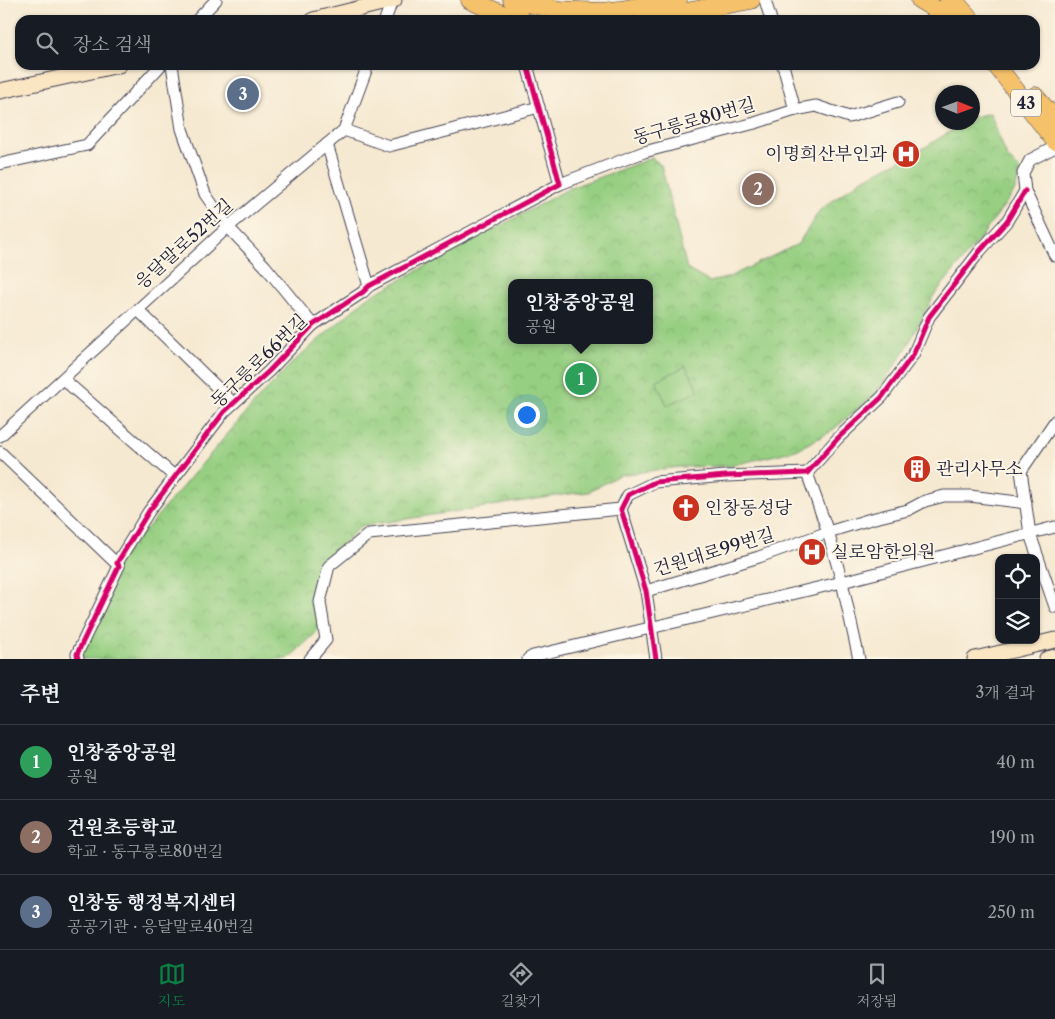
<!DOCTYPE html>
<html lang="ko">
<head>
<meta charset="utf-8">
<style>
	:root { --surface:#171b24; --page:#20242c; --text:#f1f3f6; --muted:#9ea1a6; --line:#363941; --accent:#0b8043 }
	body { margin:0; font-family:"Libre Caslon Text","Noto Serif KR",serif; background:var(--page); color:var(--text) }
	.controls { position:absolute; right:15px; bottom:15px; display:grid; overflow:hidden; border-radius:10px; box-shadow:0 1px 4px #0004 }
	.controls button { width:45px; height:45px; display:grid; place-items:center; padding:0; border:0; border-bottom:1px solid var(--line); background:var(--surface); color:var(--text); font:25px sans-serif }
	.compass { position:absolute; left:935px; top:85px; width:45px; height:45px; border-radius:50%; background:var(--surface); box-shadow:0 1px 4px #0004; rotate:91deg }
	.you { position:absolute; left:526px; top:414px; width:18px; height:18px; margin:-12px; border:4px solid #fff; border-radius:50%; background:#1a73e8; box-shadow:0 0 0 8px #1a73e833 }
	.badge { display:grid; place-items:center; width:32px; height:32px; border-radius:50%; background:var(--accent); color:#fff; font-size:16px; font-weight:700 }
	.pin { position:absolute; translate:-50% -50%; border:2px solid #fff; box-shadow:0 1px 5px #0006 }
	.popup { position:absolute; left:508px; top:279px; width:145px; height:65px; box-sizing:border-box; display:grid; place-content:center; border-radius:10px; background:var(--surface); filter:drop-shadow(0 1px 4px #0005); font-size:16px; white-space:nowrap; color:var(--muted) }
	.popup b { font-size:19px; color:var(--text) }
	.popup::after { content:''; position:absolute; left:50%; top:100%; margin-left:-10px; border:10px solid transparent; border-top-color:var(--surface) }
	.list { margin:0; padding:0; list-style:none }
	h2 { display:flex; justify-content:space-between; align-items:center; height:65px; margin:0; padding:0 20px; font-size:21px }
	h2 small { font-size:16px; font-weight:400; color:var(--muted) }
	.list li { display:grid; grid-template-columns:32px 1fr auto; gap:15px; align-items:center; box-sizing:border-box; height:75px; padding:0 20px; border-top:1px solid var(--line) }
	.list b { display:block; font-size:19px; white-space:nowrap }
	.list p { margin:0; font-size:16px; white-space:nowrap; color:var(--muted) }
	.list em { font-size:16px; font-style:normal; color:var(--muted) }
	.icon { flex:none; width:28px; height:28px; fill:none; stroke:currentColor; stroke-width:2; stroke-linecap:round; stroke-linejoin:round }
	.map { position:relative; flex:none; width:1055px; height:659px; overflow:hidden }
	.search { position:absolute; background:var(--surface); box-shadow:0 1px 4px #0004; left:15px; right:15px; top:15px; height:55px; display:flex; align-items:center; gap:12px; box-sizing:border-box; padding:0 18px; border-radius:15px; color:var(--muted); font-size:19px }
	.sheet { height:290px; background:var(--surface) }
	nav { display:flex; justify-content:space-around; align-items:center; box-sizing:border-box; height:70px; border-top:1px solid var(--line); background:var(--surface); font-size:14px; color:var(--muted) }
	nav a { display:grid; justify-items:center; gap:2px }
	nav .on { color:var(--accent) }
	.map>svg:first-child { display:block }
	.park { fill:url(#park-crowns); stroke:#5c785e; fill-rule:evenodd }
	.pitch { fill:#97cf82; stroke:#5c785e }
	.lines { fill:none; stroke-linecap:round; stroke-linejoin:round }
	.street-casing { stroke:#424052; stroke-width:13 }
	.secondary-casing { stroke:#424052; stroke-width:17 }
	.primary-casing { stroke:#424052; stroke-width:19 }
	.street { stroke:#fff; stroke-width:11 }
	.secondary { stroke:#fbe6c4; stroke-width:15 }
	.primary { stroke:#f5c16b; stroke-width:18 }
	.cycleway-casing { stroke:#fcf5e5; stroke-width:8 }
	.cycleway { stroke:#d6006c; stroke-width:5 }
	.labels { text-anchor:middle; stroke-width:4; stroke-linejoin:round; paint-order:stroke }
	.shield { fill:#fcf5e5; stroke:#63616e; stroke-width:1 }
	.shield-label { font-size:16px; font-weight:bold; fill:#22223b }
	.street-label { font-size:18px; fill:#22223b; stroke:#fcf5e5 }
	.poi-label { font-size:18px; fill:#22223b; stroke:#fcf5e5; text-anchor:start }
</style>
</head>
<body>
<div class="map">
<svg width="1055" height="659" viewBox="0 0 1055 659">
	<defs>
		<pattern id="park-crowns" width="20" height="18" patternUnits="userSpaceOnUse" patternTransform="scale(1.25)"><rect width="20" height="18" fill="#97cf82"/><path d="M2 6a3 3 0 1 1 6 0M12 15a3 3 0 1 1 6 0" fill="none" stroke="#82b171"/></pattern>
	</defs>
	<rect width="100%" height="100%" fill="#fcf5e5"/>
	<filter id="ink" filterUnits="userSpaceOnUse"><feTurbulence type="fractalNoise" baseFrequency=".02" numOctaves="2"/><feDisplacementMap in="SourceGraphic" scale="10" xChannelSelector="R" yChannelSelector="G"/><feConvolveMatrix kernelMatrix="1 2 1 2 8 2 1 2 1" color-interpolation-filters="sRGB"/></filter>
	<filter id="wash" filterUnits="userSpaceOnUse"><feTurbulence type="fractalNoise" baseFrequency=".0096" numOctaves="4" result="noise"/><feDisplacementMap in="SourceGraphic" scale="20" xChannelSelector="R" yChannelSelector="G"/><feGaussianBlur stdDeviation="1.12" result="paint"/><feColorMatrix in="noise" values="0 0 0 0 0 0 0 0 0 0 0 0 0 0 0 0 0 1.4 0 .05"/><feComposite in="paint" operator="in"/></filter>
	<g filter="url(#wash)">
		<rect width="100%" height="100%" fill="#f6e9d1"/>
		<path class="park" d="M 990,113 L 1007,157 L 1021,171 L 1014,192 L 978,241 L 934,295 L 906,349 L 875,395 L 830,432 L 796,450 L 730,466 L 679,467 L 619,475 L 589,492 L 569,494 L 361,526 L 324,561 L 318,631 L 288,659 L 78,659 L 117,563 L 256,401 L 292,363 L 367,298 L 570,188 L 652,158 L 661,165 L 687,269 L 709,282 L 727,278 L 798,244 L 820,210 L 861,180 L 924,148 L 963,123 L 972,122 L 973,117 ZM 512,283 L 650,283 L 650,340 L 512,340 Z"/>
		<path class="pitch" d="M 686,366 L 699,391 L 667,405 L 656,381 Z"/>
	</g>
	<g filter="url(#ink)">
		<g class="lines">
			<defs>
				<g id="street">
					<path d="M 765,0 L 771,20"/>
					<path d="M 197,20 L 216,0"/>
					<path d="M 385,20 L 392,1"/>
					<path d="M 172,65 L 182,129 L 205,194 L 228,227 L 265,266 L 313,325"/>
					<path d="M 795,110 L 816,106 L 849,117 L 898,102"/>
					<path d="M 344,130 L 389,146 L 539,107"/>
					<path d="M 327,144 L 369,286"/>
					<path d="M 1055,147 L 1030,160 L 1023,173 L 1025,191 L 1055,256"/>
					<path d="M 0,164 L 87,145 L 161,65"/>
					<path d="M 560,184 L 644,152 L 755,123 L 795,110 L 783,65"/>
					<path d="M 138,310 L 233,403"/>
					<path d="M 63,379 L 174,476"/>
					<path d="M 1055,421 L 1021,471 L 1030,534 L 1055,607"/>
					<path d="M 0,436 L 228,227 L 344,130 L 368,65"/>
					<path d="M 0,452 L 119,566"/>
					<path d="M 807,473 L 828,532 L 842,582 L 859,659"/>
					<path d="M 646,591 L 759,557 L 828,532 L 871,519 L 908,510 L 925,501 L 944,496 L 970,496 L 1026,503"/>
					<path d="M 78,659 L 77,654 L 119,566 L 117,563 L 149,511 L 224,412 L 269,371 L 313,325 L 363,292 L 369,286 L 560,184 L 527,65"/>
					<path d="M 310,659 L 326,640 L 320,602 L 329,566 L 369,534 L 621,509"/>
					<path d="M 528,659 L 533,656 L 842,582 L 1055,527"/>
					<path d="M 656,659 L 646,591 L 621,509 L 628,495 L 655,482 L 726,476 L 807,473 L 838,438 L 882,397 L 913,355 L 929,317 L 980,251 L 1007,221 L 1025,191"/>
				</g>
				<g id="secondary">
					<path d="M 313,20 L 394,0"/>
					<path d="M 0,91 L 119,65"/>
					<path d="M 975,659 L 1055,640"/>
					<path d="M 1047,659 L 1055,657"/>
				</g>
				<g id="primary">
					<path d="M 470,0 L 504,15 L 522,20"/>
					<path d="M 512,0 L 559,10 L 602,12 L 620,10 L 678,0"/>
					<path d="M 920,0 L 954,20"/>
					<path d="M 949,0 L 957,4 L 971,20"/>
					<path d="M 643,20 L 751,0"/>
					<path d="M 996,65 L 1055,141"/>
					<path d="M 1035,96 L 1055,120"/>
				</g>
			</defs>
			<use href="#street" class="street-casing"/>
			<use href="#secondary" class="secondary-casing"/>
			<use href="#primary" class="primary-casing"/>
			<use href="#street" class="street"/>
			<use href="#secondary" class="secondary"/>
			<use href="#primary" class="primary"/>
			<defs>
				<g id="cycleway">
					<path d="M 78,659 L 77,654 L 119,566 L 117,563 L 149,511 L 224,412 L 269,371 L 313,325 L 363,292 L 369,286 L 560,184 L 527,65"/>
					<path d="M 656,659 L 646,591 L 621,509 L 628,495 L 655,482 L 726,476 L 807,473 L 838,438 L 882,397 L 913,355 L 929,317 L 980,251 L 1007,221 L 1025,191"/>
				</g>
			</defs>
			<use href="#cycleway" class="cycleway-casing"/>
			<use href="#cycleway" class="cycleway"/>
		</g>
	</g>
	<defs>
		<symbol id="hospital-disc" viewBox="-11 -11 22 22"><circle r="9.5" fill="#c8321e" stroke="#fcf5e5"/><path d="M-5-5h3v3.5h4V-5h3V5h-3V1.5h-4V5h-3Z" fill="#fff"/></symbol>
		<symbol id="building-disc" viewBox="-11 -11 22 22"><circle r="9.5" fill="#c8321e" stroke="#fcf5e5"/><path d="M-4-6H4V6H1V3H-1V6H-4ZM-2.5-4.3h1.7v1.8h-1.7ZM.8-4.3h1.7v1.8H.8ZM-2.5-1h1.7V.8h-1.7ZM.8-1h1.7V.8H.8Z" fill="#fff"/></symbol>
		<symbol id="church-disc" viewBox="-11 -11 22 22"><circle r="9.5" fill="#c8321e" stroke="#fcf5e5"/><path d="M-1.2-6h2.4v3.5h3.3v2.4h-3.3V6h-2.4V-.1h-3.3v-2.4h3.3Z" fill="#fff"/></symbol>
	</defs>
	<g fill-rule="evenodd">
		<use href="#hospital-disc" x="890" y="138" width="32" height="32"/>
		<use href="#building-disc" x="901" y="453" width="32" height="32"/>
		<use href="#church-disc" x="670" y="492" width="32" height="32"/>
		<use href="#hospital-disc" x="796" y="536" width="32" height="32"/>
	</g>
	<g class="labels">
		<rect class="shield" x="1011" y="89.5" width="30" height="27" rx="4"/>
		<g class="shield-label">
			<text x="1026" y="109">43</text>
		</g>
		<g class="street-label">
			<text transform="translate(694 121) rotate(-16)" y="6">동구릉로80번길</text>
			<text transform="translate(184 244) rotate(-42)" y="6">응달말로52번길</text>
			<text transform="translate(259 361) rotate(-44)" y="6">동구릉로66번길</text>
			<text transform="translate(714 552) rotate(-17)" y="6">건원대로99번길</text>
		</g>
		<g class="poi-label">
			<text x="887" y="160" text-anchor="end">이명희산부인과</text>
			<text x="936" y="475">관리사무소</text>
			<text x="705" y="514">인창동성당</text>
			<text x="831" y="558">실로암한의원</text>
		</g>
	</g>
</svg>
<div class="controls">
<button><svg class="icon" aria-label="locate" viewBox="0 0 24 24"><circle cx="12" cy="12" r="6"/><path d="M12 2v4M12 18v4M2 12h4M18 12h4"/></svg></button>
<button><svg class="icon" aria-label="layers" viewBox="0 0 24 24"><path d="M12 4l9 5-9 5-9-5zM3 14l9 5 9-5"/></svg></button>
</div>
<svg class="compass" viewBox="-18 -18 36 36"><path d="M0-13l5 13h-10z" fill="#e53935"/><path d="M0 13l5-13h-10z" fill="#9ea1a6"/></svg>
<div class="you"></div>
<div class="pin badge" style="left:581px;top:379px;background:#2e9e5b">1</div>
<div class="popup"><b>인창중앙공원</b>공원</div>
<div class="pin badge" style="left:758px;top:189px;background:#8d6e63">2</div>
<div class="pin badge" style="left:243px;top:94px;background:#5c6f8a">3</div>
<div class="search"><svg class="icon" aria-label="search" viewBox="0 0 24 24"><circle cx="10" cy="10" r="6"/><path d="M15 15l6 6"/></svg>장소 검색</div>
</div>
<section class="sheet">
<h2>주변<small>3개 결과</small></h2>
<ul class="list">
<li><span class="badge" style="background:#2e9e5b">1</span><div><b>인창중앙공원</b><p>공원</p></div><em>40 m</em></li>
<li><span class="badge" style="background:#8d6e63">2</span><div><b>건원초등학교</b><p>학교 · 동구릉로80번길</p></div><em>190 m</em></li>
<li><span class="badge" style="background:#5c6f8a">3</span><div><b>인창동 행정복지센터</b><p>공공기관 · 응달말로40번길</p></div><em>250 m</em></li>
</ul>
</section>
<nav>
<a class="on"><svg class="icon" aria-label="map" viewBox="0 0 24 24"><path d="M3 6l6-2 6 2 6-2v14l-6 2-6-2-6 2zM9 4v14M15 6v14"/></svg>지도</a>
<a><svg class="icon" aria-label="directions" viewBox="0 0 24 24"><path d="M12 3l9 9-9 9-9-9zM9 14v-3h6M13 9l2 2-2 2"/></svg>길찾기</a>
<a><svg class="icon" aria-label="saved" viewBox="0 0 24 24"><path d="M7 4h10v16l-5-4-5 4z"/></svg>저장됨</a>
</nav>
</body>
</html>
